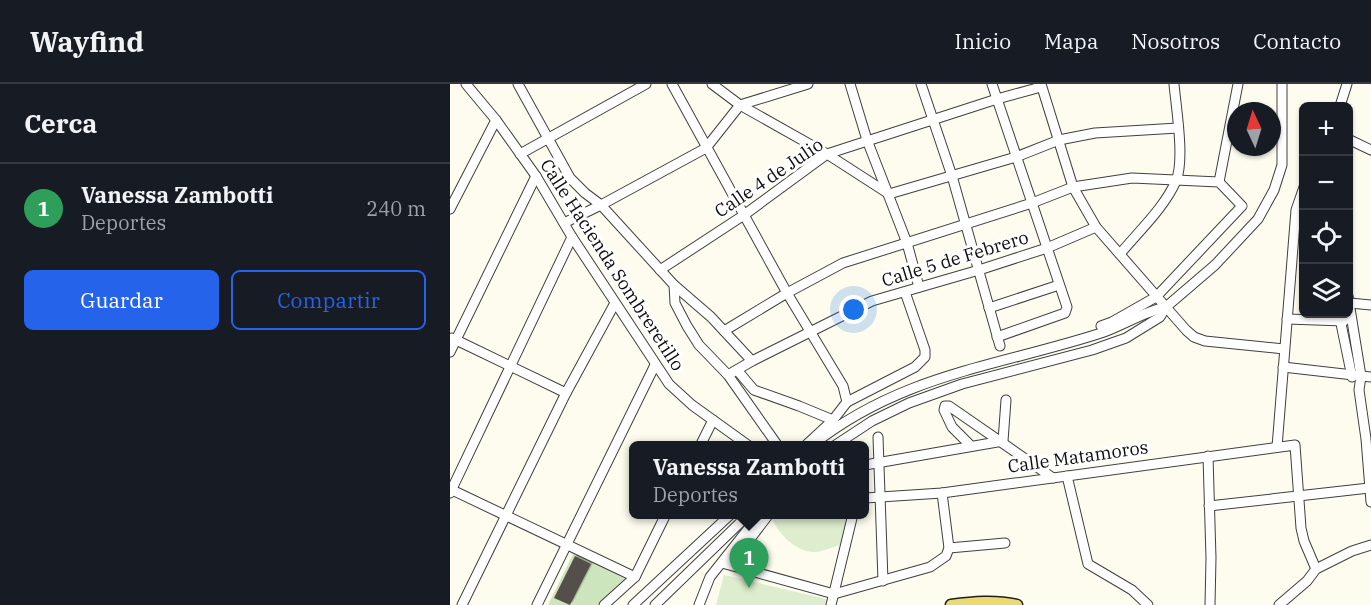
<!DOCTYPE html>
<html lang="es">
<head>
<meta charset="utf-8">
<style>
	:root { --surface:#171b24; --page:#242831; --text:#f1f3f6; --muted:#9ea1a6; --line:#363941; --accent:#2563eb }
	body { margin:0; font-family:"IBM Plex Serif",serif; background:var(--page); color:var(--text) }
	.controls { position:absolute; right:18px; top:18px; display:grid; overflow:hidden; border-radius:9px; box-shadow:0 2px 4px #0004 }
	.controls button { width:54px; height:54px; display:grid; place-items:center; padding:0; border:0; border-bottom:2px solid var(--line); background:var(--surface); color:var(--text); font:30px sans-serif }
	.compass { position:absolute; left:777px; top:18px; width:54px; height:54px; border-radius:50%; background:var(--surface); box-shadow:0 2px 4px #0004; rotate:356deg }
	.you { position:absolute; left:404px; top:226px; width:21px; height:21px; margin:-15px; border:4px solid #fff; border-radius:50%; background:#1a73e8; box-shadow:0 0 0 9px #1a73e833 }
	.badge { display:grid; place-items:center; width:39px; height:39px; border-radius:50%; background:var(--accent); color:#fff; font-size:20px; font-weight:700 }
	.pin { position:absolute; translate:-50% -50px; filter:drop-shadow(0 2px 3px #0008) }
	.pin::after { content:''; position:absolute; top:32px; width:21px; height:18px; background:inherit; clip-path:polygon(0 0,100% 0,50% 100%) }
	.popup { position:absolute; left:179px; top:357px; width:240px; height:78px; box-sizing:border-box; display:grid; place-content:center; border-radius:9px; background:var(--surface); filter:drop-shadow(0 2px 4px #0005); font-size:20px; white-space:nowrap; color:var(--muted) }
	.popup b { font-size:22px; color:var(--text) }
	.popup::after { content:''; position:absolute; left:50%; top:100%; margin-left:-12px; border:12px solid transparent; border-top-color:var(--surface) }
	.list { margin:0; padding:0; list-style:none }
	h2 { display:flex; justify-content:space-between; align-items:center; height:78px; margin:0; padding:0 24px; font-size:26px }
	h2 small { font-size:20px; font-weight:400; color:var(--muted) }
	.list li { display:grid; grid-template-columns:39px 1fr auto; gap:18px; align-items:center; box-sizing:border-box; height:90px; padding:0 24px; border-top:2px solid var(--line) }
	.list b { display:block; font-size:22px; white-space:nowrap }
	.list p { margin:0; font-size:20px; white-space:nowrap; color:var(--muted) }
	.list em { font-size:20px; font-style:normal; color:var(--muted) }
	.actions { display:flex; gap:12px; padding:18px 24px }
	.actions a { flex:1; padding:14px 0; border:2px solid var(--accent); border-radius:9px; text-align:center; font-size:21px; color:var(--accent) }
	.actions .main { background:var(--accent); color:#fff }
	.icon { flex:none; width:33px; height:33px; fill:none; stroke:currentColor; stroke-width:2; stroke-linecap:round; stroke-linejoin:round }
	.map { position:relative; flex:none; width:921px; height:521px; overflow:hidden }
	header { display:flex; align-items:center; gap:36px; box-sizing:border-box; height:84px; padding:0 30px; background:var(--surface); border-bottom:2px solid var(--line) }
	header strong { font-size:28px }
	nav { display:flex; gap:33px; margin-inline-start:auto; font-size:21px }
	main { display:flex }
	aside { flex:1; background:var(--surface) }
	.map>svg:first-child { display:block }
	.green { fill:#cde5bc }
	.pitch { fill:#deedcd }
	.building { fill:#55504b; filter:url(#shadow) }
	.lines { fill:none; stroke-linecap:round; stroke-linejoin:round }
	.minor-casing { stroke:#404040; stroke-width:11 }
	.major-casing { stroke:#1e1e1e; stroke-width:13 }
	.minor { stroke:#fff; stroke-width:9 }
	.major { stroke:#ebda72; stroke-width:10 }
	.labels { text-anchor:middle; stroke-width:6; stroke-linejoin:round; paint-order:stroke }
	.street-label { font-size:18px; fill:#0d0d0d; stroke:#fff }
</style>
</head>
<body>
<header>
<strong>Wayfind</strong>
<nav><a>Inicio</a><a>Mapa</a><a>Nosotros</a><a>Contacto</a></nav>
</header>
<main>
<aside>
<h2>Cerca<small></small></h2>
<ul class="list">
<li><span class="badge" style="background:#2e9e5b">1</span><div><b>Vanessa Zambotti</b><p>Deportes</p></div><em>240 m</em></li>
</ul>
<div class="actions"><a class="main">Guardar</a><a>Compartir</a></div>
</aside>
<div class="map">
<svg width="921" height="521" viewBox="0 0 921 521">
	<defs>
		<filter id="shadow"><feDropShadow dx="2.5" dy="-2.5" stdDeviation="0" flood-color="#0004"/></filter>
	</defs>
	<rect width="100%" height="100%" fill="#fdfcef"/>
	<path class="green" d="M 124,468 L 177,496 L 150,521 L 98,521 Z"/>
	<g class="pitch">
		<path d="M 320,430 L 399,431 L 390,461 C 382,463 370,469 362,468 C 343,466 326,447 320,430 Z"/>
		<path d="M 274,491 L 381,516 L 380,521 L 266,521 Z"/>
	</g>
	<path class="building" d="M 125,472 L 141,480 L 120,521 L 104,514 Z"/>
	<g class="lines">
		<defs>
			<g id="minor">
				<path d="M 16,0 L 46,36 L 86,92 L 122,153 L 219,300 L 242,321 L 299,362"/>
				<path d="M 68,0 L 120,94 L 135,109 L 151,121 L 224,201 L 225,219 L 237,242 L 249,261 L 278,291 L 328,362"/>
				<path d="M 222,0 L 337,209 L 393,302 L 397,318"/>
				<path d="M 262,0 L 290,21 L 377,70 L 439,110 L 566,73 L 609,56 L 645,49 L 728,44"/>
				<path d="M 400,0 L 417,56 L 457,159 L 469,203"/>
				<path d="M 471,0 L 502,92 L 550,262"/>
				<path d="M 542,0 L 617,223 L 615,229 L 547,253"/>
				<path d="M 591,0 L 623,103 L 646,143 L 736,246 L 744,253 L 755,257 L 834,265"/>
				<path d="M 890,22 L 897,0"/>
				<path d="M 898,55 L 921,66"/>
				<path d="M 70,70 L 196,0"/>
				<path d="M 769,98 L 788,0"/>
				<path d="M 0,125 L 46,36"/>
				<path d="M 114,139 L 151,121 L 256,64 L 290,21 L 358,0"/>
				<path d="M 670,170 C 689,147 714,124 726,97 C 735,76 726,23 724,0"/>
				<path d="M 210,186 L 294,131 L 377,70 L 547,15 L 591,3"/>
				<path d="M 224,201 L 261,233 L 302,277"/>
				<path d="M 898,212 L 911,292 L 909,306 L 916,355 L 921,418"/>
				<path d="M 900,219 L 921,221"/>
				<path d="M 539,224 L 609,201"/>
				<path d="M 889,230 L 902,293"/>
				<path d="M 837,235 L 894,237"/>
				<path d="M 274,247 L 337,209 L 393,179 L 582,119 L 623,103 L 682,94 L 769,98 L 792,122 L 706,213 L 662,238 L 651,242"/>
				<path d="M 2,254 L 116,309"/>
				<path d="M 0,268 L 86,92"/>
				<path d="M 833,283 L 921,293"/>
				<path d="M 287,286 L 304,306 L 349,322 L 383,336"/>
				<path d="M 278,291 L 302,277 L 422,217 L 529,186 L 597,164 L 646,143"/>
				<path d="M 397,318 L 465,283 L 475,273 L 475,266 L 455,208"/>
				<path d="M 428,353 L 433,497"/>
				<path d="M 250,362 L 263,336"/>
				<path d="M 355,362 L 383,336 L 397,318"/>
				<path d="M 361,362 C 450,291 544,283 648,250 C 671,243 692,228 716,223"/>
				<path d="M 384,362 L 422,337 L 459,319 L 512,300 L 642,266 L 676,254 L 710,233 L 716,223 L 765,181 L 808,135 L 824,106 L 832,81 L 832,0"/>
				<path d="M 521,362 L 502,343 L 494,326 L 495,322 L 499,322 L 603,394"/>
				<path d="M 827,363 L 846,126 L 854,103"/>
				<path d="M 758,372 L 761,474 L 760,521"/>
				<path d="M 415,381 L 553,357 L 556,316"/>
				<path d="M 617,392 L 638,480 L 682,506 L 698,521"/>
				<path d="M 0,405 L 185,493"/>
				<path d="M 0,409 L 122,153"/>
				<path d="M 415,414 L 492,409 L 845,361 L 851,444 L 854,457 L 866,485"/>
				<path d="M 759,422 L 919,404"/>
				<path d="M 499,464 L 555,459"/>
				<path d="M 279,474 L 291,467 L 319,430"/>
				<path d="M 272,479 L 384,510 L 480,483 L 496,472 L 499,464 L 492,409"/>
				<path d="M 12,521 L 116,309 L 165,219"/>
				<path d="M 87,521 L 205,281"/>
				<path d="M 154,521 L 185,493 L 216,430"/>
				<path d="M 183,521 L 281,430"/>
				<path d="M 205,521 L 299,430"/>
				<path d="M 249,521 L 260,493 L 310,430"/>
				<path d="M 381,521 L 403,430"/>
				<path d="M 829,521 L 857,497 L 866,485 L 902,467 L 921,461"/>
			</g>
			<path id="major" d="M 501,521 C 523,518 545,516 567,521"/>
		</defs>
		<use href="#minor" class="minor-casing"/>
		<use href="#major" class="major-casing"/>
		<use href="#minor" class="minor"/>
		<use href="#major" class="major"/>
	</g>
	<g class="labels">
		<g class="street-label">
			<text transform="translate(319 94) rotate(-34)" y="6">Calle 4 de Julio</text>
			<text transform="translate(505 175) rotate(-17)" y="6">Calle 5 de Febrero</text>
			<text transform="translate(162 181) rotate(57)" y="6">Calle Hacienda Sombreretillo</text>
			<text transform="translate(628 373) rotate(-8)" y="6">Calle Matamoros</text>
		</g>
	</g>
</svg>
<div class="controls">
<button>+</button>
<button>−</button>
<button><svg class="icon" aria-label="locate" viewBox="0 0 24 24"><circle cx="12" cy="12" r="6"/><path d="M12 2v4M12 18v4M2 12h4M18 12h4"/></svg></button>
<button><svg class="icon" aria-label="layers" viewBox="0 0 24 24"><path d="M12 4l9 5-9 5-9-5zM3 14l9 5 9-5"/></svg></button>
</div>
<svg class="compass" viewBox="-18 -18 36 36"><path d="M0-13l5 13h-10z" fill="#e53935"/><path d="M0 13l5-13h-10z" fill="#9ea1a6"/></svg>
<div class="you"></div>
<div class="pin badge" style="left:299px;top:504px;background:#2e9e5b">1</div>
<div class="popup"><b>Vanessa Zambotti</b>Deportes</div>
</div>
</main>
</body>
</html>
